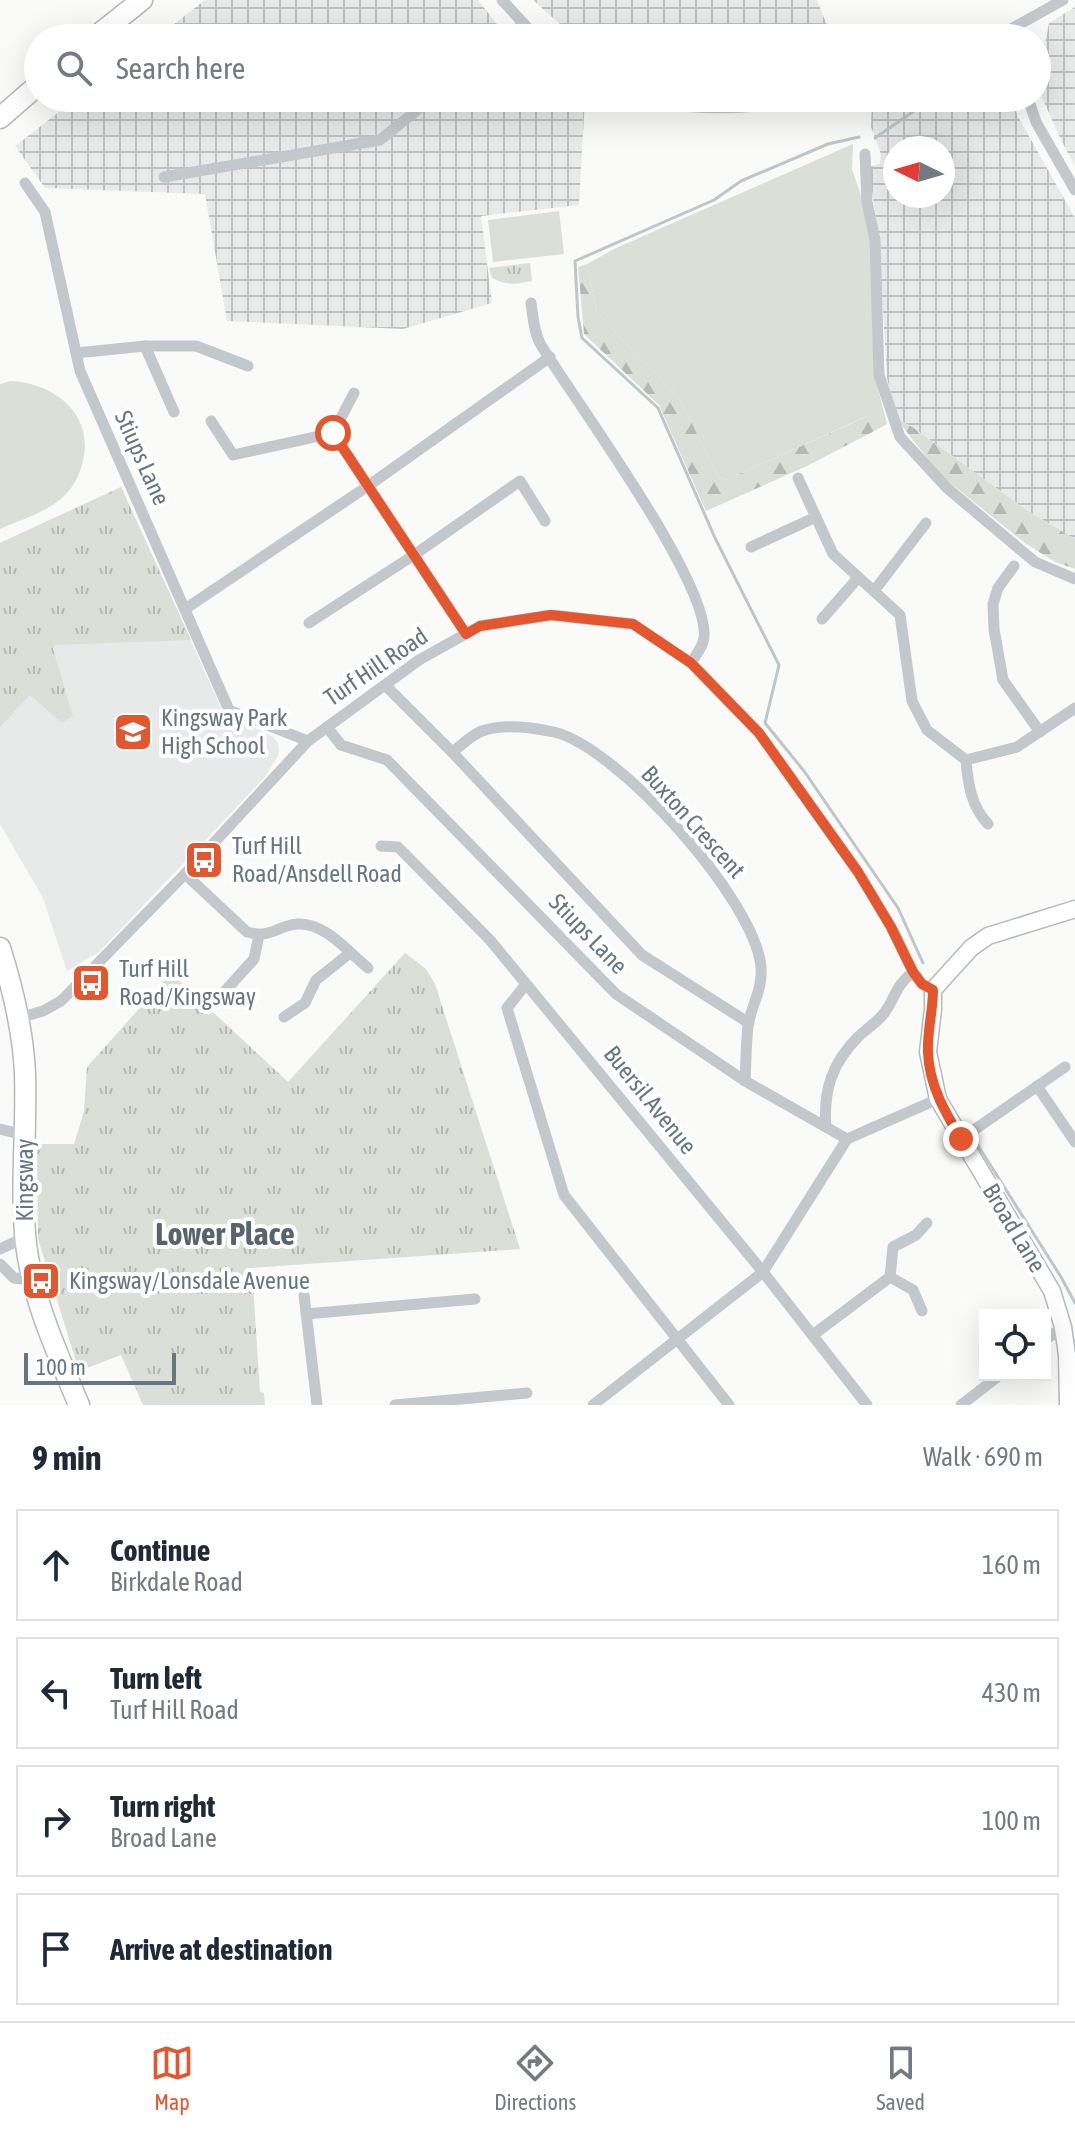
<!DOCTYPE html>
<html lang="en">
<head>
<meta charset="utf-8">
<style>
	:root { --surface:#fff; --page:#f2f2f3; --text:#1f2937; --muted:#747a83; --line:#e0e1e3; --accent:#e4572e }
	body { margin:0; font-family:"Asap Condensed",sans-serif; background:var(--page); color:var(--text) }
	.controls { position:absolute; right:24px; bottom:24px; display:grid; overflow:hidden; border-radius:0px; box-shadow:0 8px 32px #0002 }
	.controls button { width:72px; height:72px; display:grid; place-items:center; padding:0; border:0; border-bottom:2px solid var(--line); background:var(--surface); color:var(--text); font:40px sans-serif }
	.compass { position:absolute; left:883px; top:136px; width:72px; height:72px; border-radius:50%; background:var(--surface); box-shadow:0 8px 32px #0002; rotate:275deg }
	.scale { position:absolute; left:24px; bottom:20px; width:152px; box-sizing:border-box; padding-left:8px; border:4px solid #657683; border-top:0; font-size:22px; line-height:28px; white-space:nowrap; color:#657683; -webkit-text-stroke:6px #fff; paint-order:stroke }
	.stop { position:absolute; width:24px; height:24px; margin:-18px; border:6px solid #e4572e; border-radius:50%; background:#fff }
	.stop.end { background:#e4572e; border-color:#fff; box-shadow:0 2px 8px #0008 }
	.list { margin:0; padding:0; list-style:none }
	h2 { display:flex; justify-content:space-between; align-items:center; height:104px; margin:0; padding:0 32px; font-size:34px }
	h2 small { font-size:26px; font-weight:400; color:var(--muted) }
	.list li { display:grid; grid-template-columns:52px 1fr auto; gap:24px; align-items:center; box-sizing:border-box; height:112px; margin:0 16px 16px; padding:0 16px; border:2px solid var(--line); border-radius:0px }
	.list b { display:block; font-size:30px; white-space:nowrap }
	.list p { margin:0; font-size:26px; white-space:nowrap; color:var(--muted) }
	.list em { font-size:26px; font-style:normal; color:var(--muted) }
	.icon { flex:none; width:44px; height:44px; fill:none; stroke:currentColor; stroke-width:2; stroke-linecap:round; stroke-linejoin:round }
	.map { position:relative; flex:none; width:1075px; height:1405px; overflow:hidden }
	.search { position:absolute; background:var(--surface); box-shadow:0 8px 32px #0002; left:24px; right:24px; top:24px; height:88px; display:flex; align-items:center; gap:20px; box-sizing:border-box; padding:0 28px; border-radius:44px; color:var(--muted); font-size:30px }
	.sheet { height:616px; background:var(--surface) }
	nav { display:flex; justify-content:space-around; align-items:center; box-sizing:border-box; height:112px; border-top:2px solid var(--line); background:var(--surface); font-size:22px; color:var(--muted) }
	nav a { display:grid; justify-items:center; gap:4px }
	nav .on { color:var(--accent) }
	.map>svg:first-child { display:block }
	.built { fill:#e8e9e9 }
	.industrial { fill:url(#industrial-grid); fill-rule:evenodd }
	.green { fill:#dadfd7 }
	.forest { fill:url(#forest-firs) }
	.park { fill:url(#park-tufts) }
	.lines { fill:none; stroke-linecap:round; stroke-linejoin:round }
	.stream { stroke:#bbc7cb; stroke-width:3 }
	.secondary-casing { stroke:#b3babf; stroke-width:19 }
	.highway-casing { stroke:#b4b9bd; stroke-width:23 }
	.street { stroke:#c3c8cc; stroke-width:11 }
	.secondary { stroke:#fff; stroke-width:16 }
	.highway { stroke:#fff; stroke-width:20 }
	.route { stroke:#e4572e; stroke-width:10 }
	.labels { text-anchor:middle; stroke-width:8; stroke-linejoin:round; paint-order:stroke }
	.street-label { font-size:24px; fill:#657683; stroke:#fff }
	.poi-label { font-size:24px; fill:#657683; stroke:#fff; text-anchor:start }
	.district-label { font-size:32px; font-weight:bold; fill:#57646e; stroke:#fff }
</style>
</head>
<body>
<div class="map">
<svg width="1075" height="1405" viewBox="0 0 1075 1405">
	<defs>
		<pattern id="industrial-grid" width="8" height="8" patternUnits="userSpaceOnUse" patternTransform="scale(2)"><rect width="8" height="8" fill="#e8e9e9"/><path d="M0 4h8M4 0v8" fill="none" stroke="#c0c1c2"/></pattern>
		<pattern id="forest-firs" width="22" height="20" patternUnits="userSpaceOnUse" patternTransform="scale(2)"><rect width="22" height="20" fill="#dadfd7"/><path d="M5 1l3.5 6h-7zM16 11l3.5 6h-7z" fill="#b4b9b4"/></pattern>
		<pattern id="park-tufts" width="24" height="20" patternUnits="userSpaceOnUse" patternTransform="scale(2)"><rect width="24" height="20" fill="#dadfd7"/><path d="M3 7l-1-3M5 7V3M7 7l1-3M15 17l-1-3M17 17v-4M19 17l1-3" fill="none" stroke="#b4b9b4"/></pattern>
	</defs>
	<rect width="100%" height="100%" fill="#fafaf8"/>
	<path class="built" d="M 121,487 L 224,714 L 272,736 L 278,743 L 279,754 L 265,777 L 99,952 L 67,971 L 43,898 L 0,824 L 0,543 Z"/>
	<g class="industrial">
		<path d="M 205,0 L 478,0 L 508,38 L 156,38 Z"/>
		<path d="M 533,0 L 817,0 L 832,38 L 580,38 L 563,27 Z"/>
		<path d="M 1075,7 L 1075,166 L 1060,138 L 1037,86 L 1049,23 Z"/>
		<path d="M 77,98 L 585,98 L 579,205 L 481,216 L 492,303 L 403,329 L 227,321 L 205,194 L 45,188 L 15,146 Z"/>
		<path d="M 872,98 L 1014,98 L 1017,115 L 1075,218 L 1075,539 L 1028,511 L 911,426 L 897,419 L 887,378 L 879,245 L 869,167 L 880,164 L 881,154 L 871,127 ZM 895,148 L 943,148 L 943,196 L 895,196 Z"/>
	</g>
	<g class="green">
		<path d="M 853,144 L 852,169 L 864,204 L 870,233 L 874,374 L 887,424 L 878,429 L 867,416 L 726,480 L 718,477 L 680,399 L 597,313 L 587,264 L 616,248 Z"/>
		<path d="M 559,211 L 564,254 L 493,262 L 488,220 Z"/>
		<path d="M 11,381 C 54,383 94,414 83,461 C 80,473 75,485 66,494 C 49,512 22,519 0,529 L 0,384 Z"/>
	</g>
	<g class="forest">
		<path d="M 587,264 L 597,313 L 680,399 L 718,477 L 726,480 L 868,416 L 878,429 L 807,466 L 706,511 L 659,405 L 584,334 L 578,267 Z"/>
		<path d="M 897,419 L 911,426 L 1028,511 L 1075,539 L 1075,569 L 1055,562 L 1025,543 L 939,474 Z"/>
	</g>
	<g class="park">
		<path d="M 530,263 L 532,281 C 517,284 507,286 492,278 L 489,268 Z"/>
		<path d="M 121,487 L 191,640 L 55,645 L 53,649 L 73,716 L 62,723 L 30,695 L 0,727 L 0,543 Z"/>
		<path d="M 405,953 L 426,969 L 435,984 L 520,1249 L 252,1268 L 260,1392 L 264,1393 L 265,1405 L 143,1405 L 121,1355 L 79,1371 L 38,1239 L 37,1144 L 74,1144 L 84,1111 L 87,1067 L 171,973 L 288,1082 Z"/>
	</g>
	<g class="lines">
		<g class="stream">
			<path d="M 859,137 L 828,144 L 741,181 L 714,200 L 575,261 L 578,317 L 582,338 L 658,408 L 715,538 L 779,665 L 765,723 L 804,771 L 898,908 L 923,963"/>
			<path d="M 875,138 L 914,111 L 940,98"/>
			<path d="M 977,1144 L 1061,1277 L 1075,1303"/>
		</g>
		<defs>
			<path id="secondary" d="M 1068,1405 L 1067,1355 L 1063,1327 L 1052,1291 L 938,1099 L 928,1052 L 933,1009 L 933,990 L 971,948 L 988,936 L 1075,909"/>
			<g id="highway">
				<path d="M 94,38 L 142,0"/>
				<path d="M 0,118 L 38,85"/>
				<path d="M 0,948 C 13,989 23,1030 25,1073 C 27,1130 20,1187 26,1244 C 33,1301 57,1352 79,1405"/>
			</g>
		</defs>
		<use href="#secondary" class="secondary-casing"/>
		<use href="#highway" class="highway-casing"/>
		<g class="street">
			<path d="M 502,0 L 537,38"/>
			<path d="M 506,38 L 523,24"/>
			<path d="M 995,38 L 1063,0"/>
			<path d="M 644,98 C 700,114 756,108 812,98"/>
			<path d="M 1028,98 L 1036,122 L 1075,190"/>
			<path d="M 865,154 L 867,202 L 875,240 L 879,375 L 900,437 L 947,488 L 1035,562 L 1075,579"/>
			<path d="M 164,177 L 380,140 L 432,98"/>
			<path d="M 25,183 L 45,212 L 80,371 L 229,710 L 308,741"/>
			<path d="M 531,303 C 533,317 534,333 541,345 C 570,394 719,594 703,642 C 701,649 695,656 691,663"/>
			<path d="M 145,346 L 174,412"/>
			<path d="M 76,353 L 145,346 L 196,346 L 248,366"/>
			<path d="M 211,421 L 233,455 L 333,433 L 354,393"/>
			<path d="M 333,433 L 466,634"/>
			<path d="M 798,478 L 833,554 L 900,615 L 912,701 L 927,730 L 966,760 L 1017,747 L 1075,708"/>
			<path d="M 751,547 L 816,517"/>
			<path d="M 1014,566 L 998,588 L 993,604 L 994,629 L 1003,680 L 1040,732"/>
			<path d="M 874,591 L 926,523"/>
			<path d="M 185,609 L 368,486 L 550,357"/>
			<path d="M 822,619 L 858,578"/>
			<path d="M 309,623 L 414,555 L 520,481 L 545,521"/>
			<path d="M 385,685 L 452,752 L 642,955 L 749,1023"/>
			<path d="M 327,727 L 341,745 L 387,760 L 616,994 L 745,1081 L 847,1139"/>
			<path d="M 452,752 C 461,746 471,735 482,731 C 504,723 531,727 554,732 C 618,747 755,900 761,967 C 763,989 751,1006 748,1026 C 746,1044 746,1063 745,1081"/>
			<path d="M 966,760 C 968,784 971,806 988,824"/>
			<path d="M 381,846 L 398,847 L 490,940 L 763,1272 L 867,1405"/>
			<path d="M 185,874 L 247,932 C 271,939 276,926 297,924 C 325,922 348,952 368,968"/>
			<path d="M 526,984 L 507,1008 L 564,1195 L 729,1405"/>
			<path d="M 217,1000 L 254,959 L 259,935"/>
			<path d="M 284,1017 L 305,1003 L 316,980 L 350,953"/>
			<path d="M 19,1018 L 43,1011 L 61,1001 L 185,874 L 308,741 L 419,660 L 480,626 L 551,615 L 633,624 L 691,663 L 759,733 L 858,872 L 891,927 L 913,972 L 922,984 L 933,990"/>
			<path d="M 1037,1086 L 1075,1142"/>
			<path d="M 826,1127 C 823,1091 832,1063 858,1037 C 866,1029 878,1022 885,1012 C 896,996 896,985 913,972"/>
			<path d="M 0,1129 L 25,1135"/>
			<path d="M 961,1139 L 1065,1067"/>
			<path d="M 0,1249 L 17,1241 L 23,1230"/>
			<path d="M 0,1264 L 14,1278 L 32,1280"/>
			<path d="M 890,1277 L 913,1290 L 922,1311"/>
			<path d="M 304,1295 L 317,1405"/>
			<path d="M 306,1314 L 475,1299"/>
			<path d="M 813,1335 L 890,1277 L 893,1247 L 916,1235 L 927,1223"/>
			<path d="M 1045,1340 L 1063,1327"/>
			<path d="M 395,1405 L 527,1393"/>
			<path d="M 593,1405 L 763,1272 L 847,1139 L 938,1099"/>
			<path d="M 961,1405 L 1000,1375"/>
		</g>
		<use href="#secondary" class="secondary"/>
		<use href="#highway" class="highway"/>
	</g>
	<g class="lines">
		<path class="route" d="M 333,433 L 466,634 L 480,626 L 551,615 L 633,624 L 691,663 L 759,733 L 858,872 L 891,927 L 913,972 L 922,984 L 933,990 C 933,1011 927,1032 928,1052 C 929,1085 945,1112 961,1139"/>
	</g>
	<defs>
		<symbol id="school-square" viewBox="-11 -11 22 22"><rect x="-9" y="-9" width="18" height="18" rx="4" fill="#e4572e" stroke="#fff"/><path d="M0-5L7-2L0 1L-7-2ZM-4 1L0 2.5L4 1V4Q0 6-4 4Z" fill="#fff"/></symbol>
		<symbol id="bus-square" viewBox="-11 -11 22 22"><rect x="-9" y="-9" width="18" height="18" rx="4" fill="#e4572e" stroke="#fff"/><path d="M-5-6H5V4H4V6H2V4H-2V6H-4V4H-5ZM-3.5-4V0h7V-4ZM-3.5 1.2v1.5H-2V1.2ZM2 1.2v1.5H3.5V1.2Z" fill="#fff"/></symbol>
	</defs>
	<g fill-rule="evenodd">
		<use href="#school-square" x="111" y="710" width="44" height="44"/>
		<use href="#bus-square" x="182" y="838" width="44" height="44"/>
		<use href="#bus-square" x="69" y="961" width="44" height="44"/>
		<use href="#bus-square" x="19" y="1259" width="44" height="44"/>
	</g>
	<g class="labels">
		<g class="street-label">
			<text transform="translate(142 458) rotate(66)" y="8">Stiups Lane</text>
			<text transform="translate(376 667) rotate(-34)" y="8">Turf Hill Road</text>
			<text transform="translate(693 822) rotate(48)" y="8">Buxton Crescent</text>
			<text transform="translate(588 934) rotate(46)" y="8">Stiups Lane</text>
			<text transform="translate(650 1100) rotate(51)" y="8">Buersil Avenue</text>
			<text transform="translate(25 1180) rotate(-90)" y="8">Kingsway</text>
			<text transform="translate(1014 1228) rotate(59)" y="8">Broad Lane</text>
		</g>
		<g class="poi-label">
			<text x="161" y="726">Kingsway Park<tspan x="161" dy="28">High School</tspan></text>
			<text x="232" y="854">Turf Hill<tspan x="232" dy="28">Road/Ansdell Road</tspan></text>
			<text x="119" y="977">Turf Hill<tspan x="119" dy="28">Road/Kingsway</tspan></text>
			<text x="69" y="1289">Kingsway/Lonsdale Avenue</text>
		</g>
		<g class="district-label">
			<text x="225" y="1245">Lower Place</text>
		</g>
	</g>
</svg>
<div class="controls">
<button><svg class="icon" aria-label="locate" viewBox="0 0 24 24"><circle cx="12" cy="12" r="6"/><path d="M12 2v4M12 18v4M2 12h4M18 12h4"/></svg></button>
</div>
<svg class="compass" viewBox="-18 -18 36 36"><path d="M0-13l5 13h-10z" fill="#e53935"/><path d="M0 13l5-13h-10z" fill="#747a83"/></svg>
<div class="scale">100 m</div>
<div class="stop" style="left:333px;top:433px"></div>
<div class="stop end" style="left:961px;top:1139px"></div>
<div class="search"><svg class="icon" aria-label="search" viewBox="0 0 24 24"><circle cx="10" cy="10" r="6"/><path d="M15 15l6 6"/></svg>Search here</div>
</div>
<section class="sheet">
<h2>9 min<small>Walk · 690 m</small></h2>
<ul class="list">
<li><svg class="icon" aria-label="ahead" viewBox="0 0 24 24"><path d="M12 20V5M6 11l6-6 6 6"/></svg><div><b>Continue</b><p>Birkdale Road</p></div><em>160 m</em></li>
<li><svg class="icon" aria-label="left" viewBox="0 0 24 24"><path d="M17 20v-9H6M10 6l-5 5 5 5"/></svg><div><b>Turn left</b><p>Turf Hill Road</p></div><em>430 m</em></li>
<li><svg class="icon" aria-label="right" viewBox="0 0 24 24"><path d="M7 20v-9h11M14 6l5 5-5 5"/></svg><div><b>Turn right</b><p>Broad Lane</p></div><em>100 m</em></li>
<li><svg class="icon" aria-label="arrive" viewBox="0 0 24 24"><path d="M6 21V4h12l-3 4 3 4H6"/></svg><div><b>Arrive at destination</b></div></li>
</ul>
</section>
<nav>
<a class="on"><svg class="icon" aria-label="map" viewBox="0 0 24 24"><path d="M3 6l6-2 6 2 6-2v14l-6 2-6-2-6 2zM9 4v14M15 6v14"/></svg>Map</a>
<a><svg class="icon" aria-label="directions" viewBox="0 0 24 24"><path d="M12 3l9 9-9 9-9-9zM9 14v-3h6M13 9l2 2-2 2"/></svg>Directions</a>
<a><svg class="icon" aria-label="saved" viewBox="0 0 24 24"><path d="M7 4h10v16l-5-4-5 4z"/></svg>Saved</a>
</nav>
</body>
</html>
